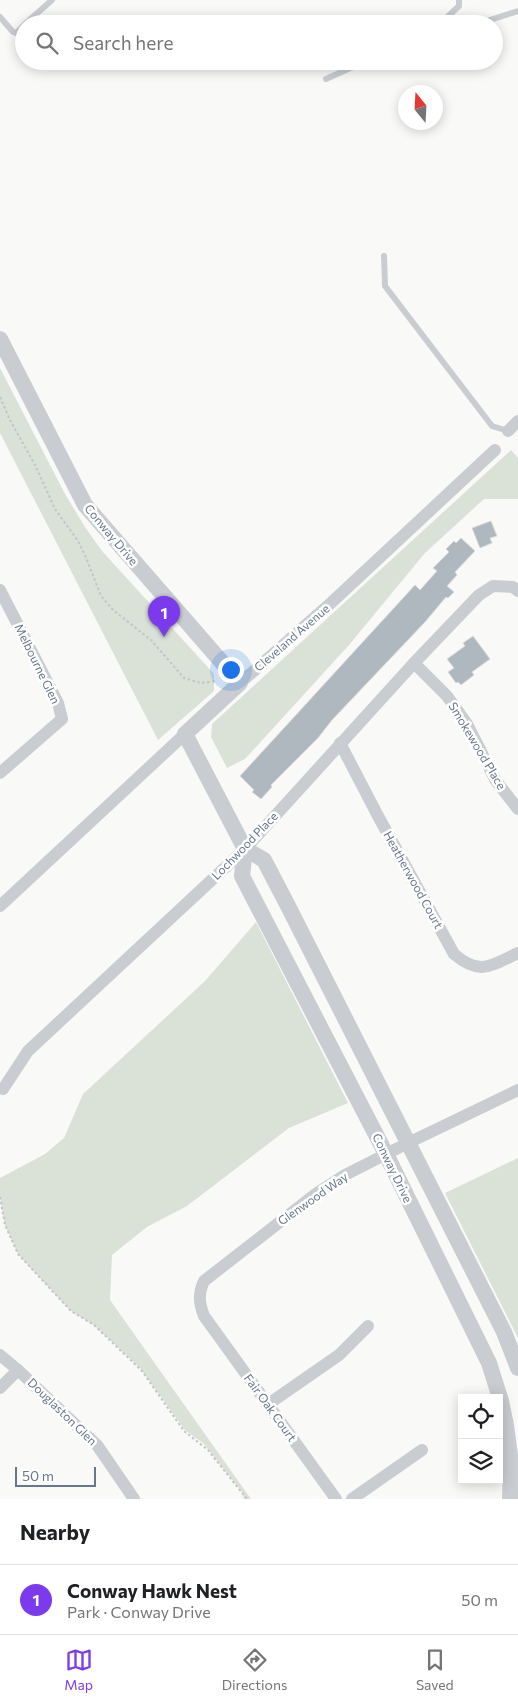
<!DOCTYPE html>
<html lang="en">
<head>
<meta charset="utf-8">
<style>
	:root { --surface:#fff; --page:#f6f6f6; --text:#202124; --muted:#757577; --line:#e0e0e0; --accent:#7c3aed }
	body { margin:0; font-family:Commissioner,sans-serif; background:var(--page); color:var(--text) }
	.controls { position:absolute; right:15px; bottom:15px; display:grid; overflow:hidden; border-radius:0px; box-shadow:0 2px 12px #0003 }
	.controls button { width:45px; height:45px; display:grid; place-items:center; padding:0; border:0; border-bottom:1px solid var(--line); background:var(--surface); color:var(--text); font:25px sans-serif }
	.compass { position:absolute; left:398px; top:85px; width:45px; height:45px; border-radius:50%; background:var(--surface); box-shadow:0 2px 12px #0003; rotate:342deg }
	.scale { position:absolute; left:15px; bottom:12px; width:81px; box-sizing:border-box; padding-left:5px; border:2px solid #66778b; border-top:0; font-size:14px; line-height:18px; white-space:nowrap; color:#66778b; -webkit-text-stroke:4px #fff; paint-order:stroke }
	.you { position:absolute; left:230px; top:669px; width:18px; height:18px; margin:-12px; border:4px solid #fff; border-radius:50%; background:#1a73e8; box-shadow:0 0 0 8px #1a73e833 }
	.badge { display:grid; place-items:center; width:32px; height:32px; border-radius:50%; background:var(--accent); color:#fff; font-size:16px; font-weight:700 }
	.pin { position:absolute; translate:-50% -41px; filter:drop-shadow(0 1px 2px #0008) }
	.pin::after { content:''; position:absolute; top:26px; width:18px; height:15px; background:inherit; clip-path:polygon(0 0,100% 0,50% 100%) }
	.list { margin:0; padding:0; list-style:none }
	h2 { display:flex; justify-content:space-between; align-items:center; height:65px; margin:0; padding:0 20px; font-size:21px }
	h2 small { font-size:16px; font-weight:400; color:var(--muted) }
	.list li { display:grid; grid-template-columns:32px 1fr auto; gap:15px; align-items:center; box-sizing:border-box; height:70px; padding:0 20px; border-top:1px solid var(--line) }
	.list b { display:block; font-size:19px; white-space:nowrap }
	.list p { margin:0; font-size:16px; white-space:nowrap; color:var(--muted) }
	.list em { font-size:16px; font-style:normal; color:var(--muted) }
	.icon { flex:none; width:28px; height:28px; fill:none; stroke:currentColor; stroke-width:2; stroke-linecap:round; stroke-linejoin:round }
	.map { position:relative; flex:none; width:518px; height:1499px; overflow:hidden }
	.search { position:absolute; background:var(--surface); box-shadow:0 2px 12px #0003; left:15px; right:15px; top:15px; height:55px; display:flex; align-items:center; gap:12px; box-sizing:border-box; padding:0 18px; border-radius:28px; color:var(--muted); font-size:19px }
	.sheet { height:135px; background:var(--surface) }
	nav { display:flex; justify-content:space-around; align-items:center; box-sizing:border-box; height:70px; border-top:1px solid var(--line); background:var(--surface); font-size:14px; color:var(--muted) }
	nav a { display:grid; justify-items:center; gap:2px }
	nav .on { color:var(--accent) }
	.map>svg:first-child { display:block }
	.green { fill:#dae2d8 }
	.building { fill:#afb7bf; stroke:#dbdcd9 }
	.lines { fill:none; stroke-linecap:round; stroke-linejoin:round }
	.path { stroke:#c2c4c7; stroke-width:2; stroke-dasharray:2.5 2.5; stroke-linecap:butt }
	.service { stroke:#c9cdd1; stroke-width:6 }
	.minor { stroke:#c9cdd1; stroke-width:12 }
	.tertiary { stroke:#c9cdd1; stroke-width:16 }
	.labels { text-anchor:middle; stroke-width:5; stroke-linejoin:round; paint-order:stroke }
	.street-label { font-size:12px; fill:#66778b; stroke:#fff }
</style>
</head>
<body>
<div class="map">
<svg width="518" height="1499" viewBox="0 0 518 1499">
	<rect width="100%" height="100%" fill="#f9faf7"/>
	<g class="green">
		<path d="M 0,368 L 65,494 L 85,527 L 102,551 L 214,674 L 214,691 L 158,740 L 0,433 Z"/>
		<path d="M 511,450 L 518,458 L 518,499 L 484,499 L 425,553 L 349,645 L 245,759 L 227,768 L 211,737 L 212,724 Z"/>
		<path d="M 256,922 L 348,1103 L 289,1128 L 187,1206 L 147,1227 L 112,1255 L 110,1300 L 251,1499 L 244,1499 L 242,1492 L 204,1444 L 185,1430 L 140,1368 L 94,1325 L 71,1311 L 18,1254 L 5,1225 L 0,1197 L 0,1178 L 45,1154 L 64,1138 L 83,1094 L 205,981 Z"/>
		<path d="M 518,1158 L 518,1338 L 445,1193 Z"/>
	</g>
	<g class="building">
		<path d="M 491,521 L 497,536 L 490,538 L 492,543 L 480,548 L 472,528 Z"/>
		<path d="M 461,538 L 475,551 L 455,572 L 457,575 L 447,586 L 454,592 L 448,598 L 446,597 L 425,622 L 332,720 L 318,738 L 271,785 L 272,787 L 261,799 L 252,792 L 254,790 L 240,776 L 415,585 L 420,590 L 437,571 L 433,568 L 449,552 L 446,549 L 454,541 L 456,543 Z"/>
		<path d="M 473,636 L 490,659 L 472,672 L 474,675 L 461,685 L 458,682 L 456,683 L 448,672 L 454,668 L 447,659 L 465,646 L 463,643 Z"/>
	</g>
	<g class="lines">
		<g class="path">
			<path d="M 0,397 L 10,420 L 36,467 L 55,509 L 78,541 L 85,555 L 101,596 L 113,610 L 151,640 L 184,678 L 201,683 L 216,681"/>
			<path d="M 0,1197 L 5,1225 L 18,1254 L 71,1311 L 94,1325 L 142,1371 L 184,1431 L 208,1450 L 247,1499"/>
		</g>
		<g class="service">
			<path d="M 0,17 L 13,32 L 16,33 L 24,25"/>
			<path d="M 25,24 L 52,0"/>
			<path d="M 445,24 L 443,21 L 459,6 L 459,0"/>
			<path d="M 477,24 L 518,11"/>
			<path d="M 326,79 L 366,61"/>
			<path d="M 384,256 L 385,286 L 492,426 L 508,431"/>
		</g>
		<g class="minor">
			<path d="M 508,431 L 518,421"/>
			<path d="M 0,590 L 58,703 L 62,719 L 0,773"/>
			<path d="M 414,663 L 447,696 L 467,724 L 496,781 L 518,809"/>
			<path d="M 240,683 L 332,602 L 495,450"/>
			<path d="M 340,743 L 378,816 L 454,954 C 480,976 490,966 518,953"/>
			<path d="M 0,906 L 185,734"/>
			<path d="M 3,1089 L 28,1051 L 245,849 L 414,663 L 479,595 L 493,586 L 513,587 L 518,591"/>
			<path d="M 0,1355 L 18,1370 L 97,1445 L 134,1499"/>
			<path d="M 0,1388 L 18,1370"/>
			<path d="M 267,1405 L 339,1355 L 368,1326"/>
			<path d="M 336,1499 L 204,1316 C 199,1303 198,1294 204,1281 L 317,1193 L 345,1175 L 408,1143 L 518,1090"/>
			<path d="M 352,1499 L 422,1450"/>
		</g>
		<g class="tertiary">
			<path d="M 0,339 L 85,505 L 240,683 L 185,734 L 245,849 L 264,860 L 287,904 L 504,1332 L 518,1368"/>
			<path d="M 245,849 L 242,876 L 386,1154 L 489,1363 L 501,1401 L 506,1425 L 511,1463 L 510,1499"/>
		</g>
	</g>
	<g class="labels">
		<g class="street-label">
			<text transform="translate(111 535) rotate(50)" y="4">Conway Drive</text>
			<text transform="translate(292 638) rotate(-41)" y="4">Cleveland Avenue</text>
			<text transform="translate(37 664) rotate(64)" y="4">Melbourne Glen</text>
			<text transform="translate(477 746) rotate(59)" y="4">Smokewood Place</text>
			<text transform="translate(245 846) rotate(-46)" y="4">Lochwood Place</text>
			<text transform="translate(413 880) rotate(61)" y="4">Heatherwood Court</text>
			<text transform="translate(392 1168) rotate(64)" y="4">Conway Drive</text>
			<text transform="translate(313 1199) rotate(-35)" y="4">Glenwood Way</text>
			<text transform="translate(270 1408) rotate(54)" y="4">Fair Oak Court</text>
			<text transform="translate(62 1412) rotate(44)" y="4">Douglaston Glen</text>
		</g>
	</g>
</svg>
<div class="controls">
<button><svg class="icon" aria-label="locate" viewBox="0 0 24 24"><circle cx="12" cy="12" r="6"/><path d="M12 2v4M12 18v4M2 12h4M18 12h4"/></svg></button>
<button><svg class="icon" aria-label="layers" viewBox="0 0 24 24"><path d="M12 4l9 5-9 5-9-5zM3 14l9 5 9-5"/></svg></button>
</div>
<svg class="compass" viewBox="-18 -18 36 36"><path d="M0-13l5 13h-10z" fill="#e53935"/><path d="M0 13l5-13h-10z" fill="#757577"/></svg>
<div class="scale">50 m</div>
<div class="you"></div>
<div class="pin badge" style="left:164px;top:637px">1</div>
<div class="search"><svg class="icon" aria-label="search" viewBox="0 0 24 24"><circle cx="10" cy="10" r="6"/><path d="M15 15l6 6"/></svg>Search here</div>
</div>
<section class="sheet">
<h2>Nearby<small></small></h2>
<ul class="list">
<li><span class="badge">1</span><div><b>Conway Hawk Nest</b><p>Park · Conway Drive</p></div><em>50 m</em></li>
</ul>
</section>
<nav>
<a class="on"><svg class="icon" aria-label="map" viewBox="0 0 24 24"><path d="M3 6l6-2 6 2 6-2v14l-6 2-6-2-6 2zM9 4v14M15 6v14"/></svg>Map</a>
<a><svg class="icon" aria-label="directions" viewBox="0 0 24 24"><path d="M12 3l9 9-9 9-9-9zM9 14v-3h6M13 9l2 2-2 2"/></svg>Directions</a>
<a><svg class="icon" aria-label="saved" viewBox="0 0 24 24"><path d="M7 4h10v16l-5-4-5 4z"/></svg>Saved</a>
</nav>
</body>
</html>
